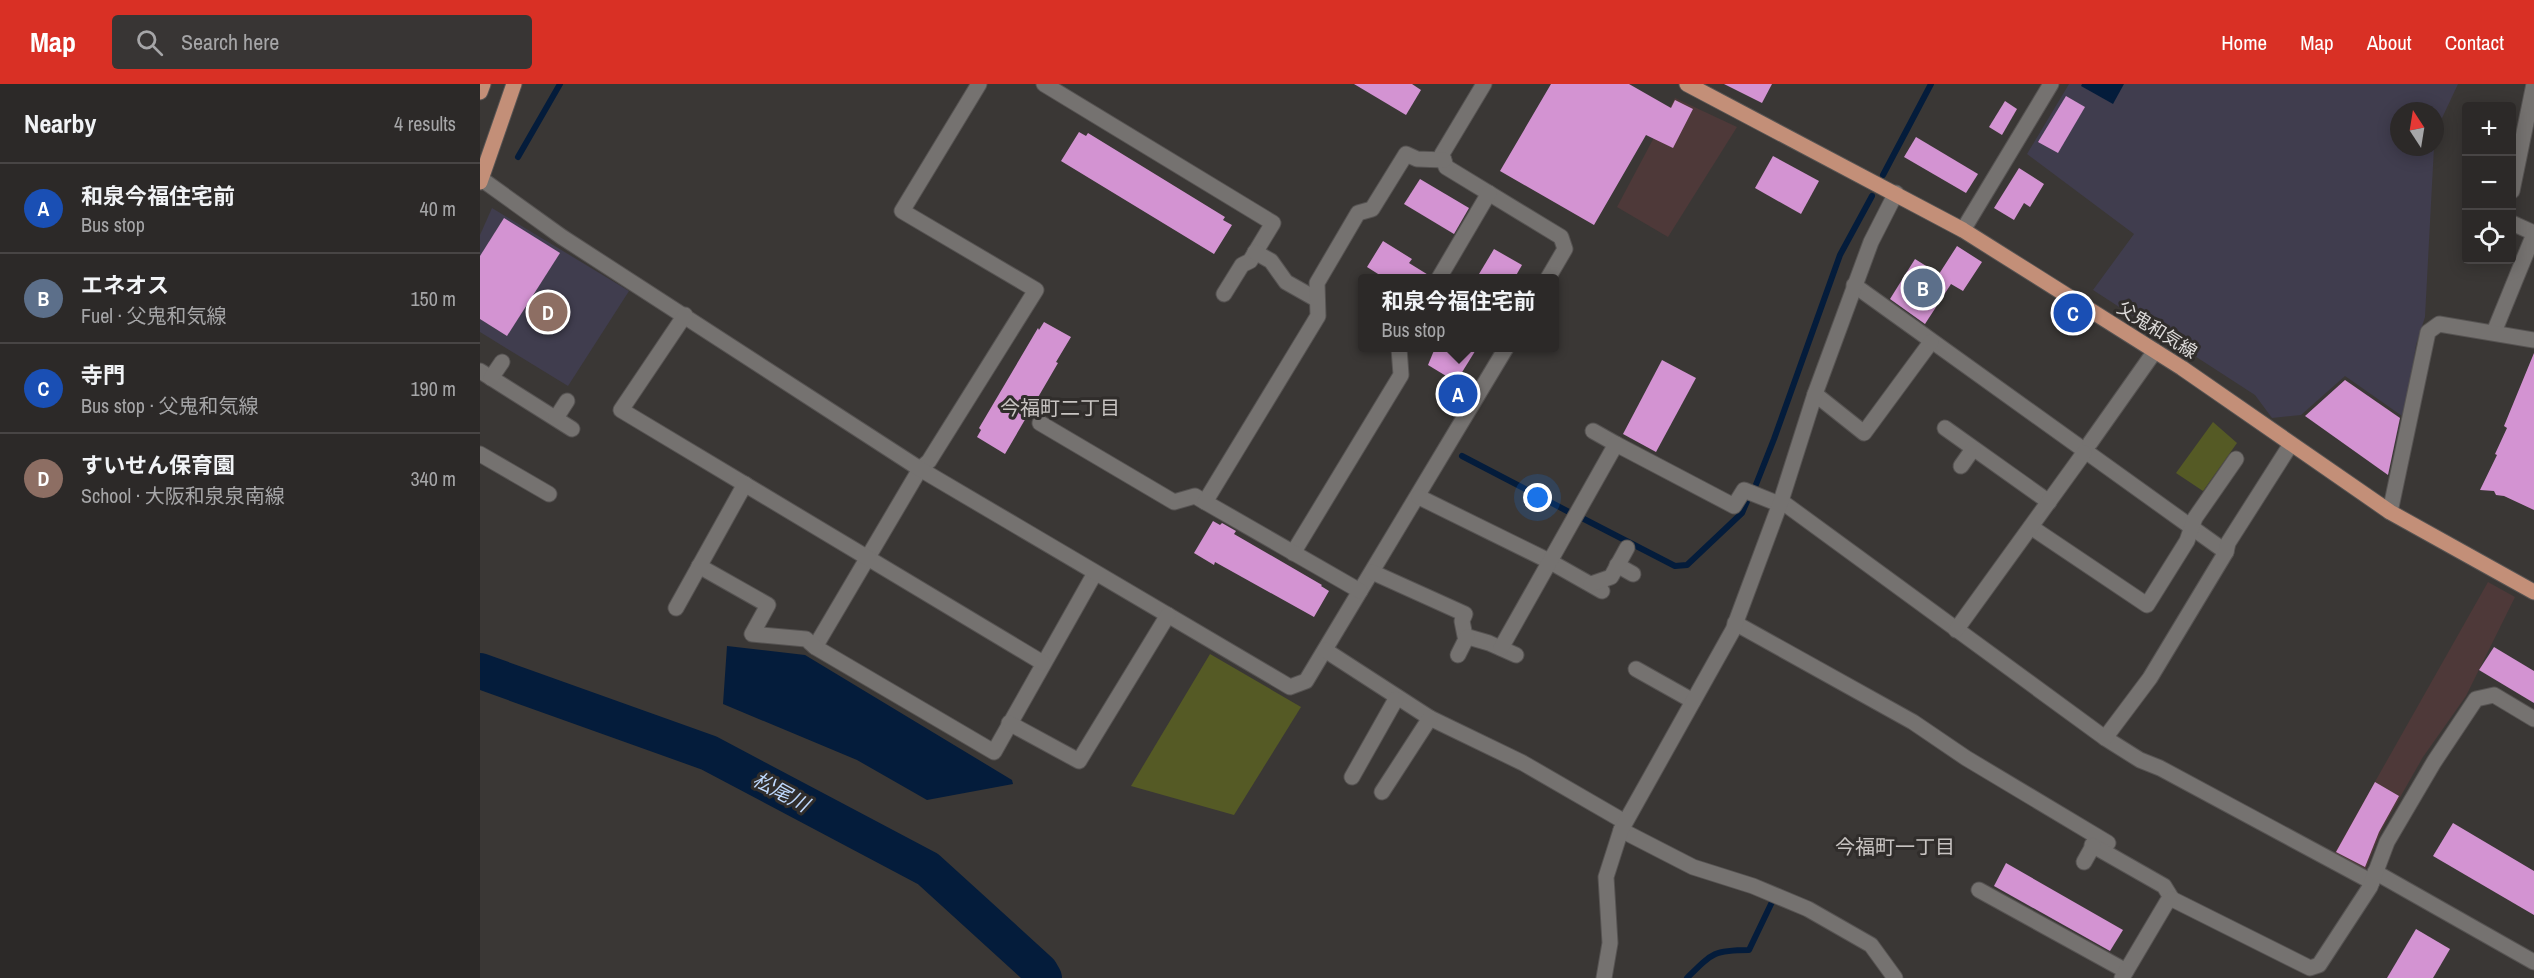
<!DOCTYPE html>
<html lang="en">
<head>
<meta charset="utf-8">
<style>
	:root { --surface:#2c2928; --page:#383534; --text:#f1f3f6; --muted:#a6a6a8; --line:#484545; --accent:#d93025 }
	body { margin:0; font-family:"Archivo Narrow","Noto Sans JP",sans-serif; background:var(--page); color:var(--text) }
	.controls { position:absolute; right:18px; top:18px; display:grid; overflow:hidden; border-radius:6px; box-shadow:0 3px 15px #0003 }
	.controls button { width:54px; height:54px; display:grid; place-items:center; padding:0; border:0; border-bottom:2px solid var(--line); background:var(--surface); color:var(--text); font:30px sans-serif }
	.compass { position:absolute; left:1910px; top:18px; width:54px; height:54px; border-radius:50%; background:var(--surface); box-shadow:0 3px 15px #0003; rotate:348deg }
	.you { position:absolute; left:1058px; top:414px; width:21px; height:21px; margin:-15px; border:4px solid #fff; border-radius:50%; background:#1a73e8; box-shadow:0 0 0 9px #1a73e833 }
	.badge { display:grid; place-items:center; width:39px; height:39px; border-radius:50%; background:var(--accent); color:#fff; font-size:20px; font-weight:700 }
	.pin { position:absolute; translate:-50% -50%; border:3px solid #fff; box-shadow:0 2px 6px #0006 }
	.popup { position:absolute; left:878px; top:190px; width:201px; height:78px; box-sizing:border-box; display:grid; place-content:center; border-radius:6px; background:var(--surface); filter:drop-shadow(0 2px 4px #0005); font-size:20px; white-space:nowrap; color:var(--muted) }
	.popup b { font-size:22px; color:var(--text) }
	.popup::after { content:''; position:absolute; left:50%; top:100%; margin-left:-12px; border:12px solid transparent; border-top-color:var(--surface) }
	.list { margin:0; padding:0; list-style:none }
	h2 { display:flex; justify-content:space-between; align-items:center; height:78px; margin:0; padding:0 24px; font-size:26px }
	h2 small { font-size:20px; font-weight:400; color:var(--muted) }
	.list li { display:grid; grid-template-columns:39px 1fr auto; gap:18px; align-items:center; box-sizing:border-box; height:90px; padding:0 24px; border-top:2px solid var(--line) }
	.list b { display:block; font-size:22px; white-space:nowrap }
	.list p { margin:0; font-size:20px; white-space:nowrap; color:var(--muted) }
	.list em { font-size:20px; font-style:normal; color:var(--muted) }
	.icon { flex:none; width:33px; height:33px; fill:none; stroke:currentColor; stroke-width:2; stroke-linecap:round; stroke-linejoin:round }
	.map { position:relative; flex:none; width:2054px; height:894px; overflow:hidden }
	header { display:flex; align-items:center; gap:36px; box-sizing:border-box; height:84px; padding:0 30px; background:var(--accent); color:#fff }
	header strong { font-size:28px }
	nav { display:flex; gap:33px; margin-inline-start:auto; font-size:21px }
	.search { width:420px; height:54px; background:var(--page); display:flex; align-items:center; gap:15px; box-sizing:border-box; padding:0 21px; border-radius:6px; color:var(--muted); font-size:22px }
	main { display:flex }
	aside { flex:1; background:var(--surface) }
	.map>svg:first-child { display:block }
	.industrial { fill:#4e3939 }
	.education { fill:#403d4e }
	.green { fill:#555a25 }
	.water { fill:#041c3b }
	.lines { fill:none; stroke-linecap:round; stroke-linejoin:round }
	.stream { stroke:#041c3b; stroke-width:6 }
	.river { stroke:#041c3b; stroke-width:36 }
	.building { fill:#d393d2 }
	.minor-casing { stroke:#565352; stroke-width:17 }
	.major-casing { stroke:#565352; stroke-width:17 }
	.minor { stroke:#757270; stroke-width:15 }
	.major { stroke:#c38f78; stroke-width:15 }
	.labels { text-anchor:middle; stroke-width:6; stroke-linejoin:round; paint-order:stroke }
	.street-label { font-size:18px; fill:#dfdddc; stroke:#302d2b }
	.neighbourhood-label { font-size:20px; fill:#c8c4c2; stroke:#302d2b }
	.water-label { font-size:20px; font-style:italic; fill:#bed8fc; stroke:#302d2b }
</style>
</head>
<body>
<header>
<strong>Map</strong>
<div class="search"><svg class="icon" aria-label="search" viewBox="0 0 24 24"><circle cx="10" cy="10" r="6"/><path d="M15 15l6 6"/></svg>Search here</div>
<nav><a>Home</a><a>Map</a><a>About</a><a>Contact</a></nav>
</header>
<main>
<aside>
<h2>Nearby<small>4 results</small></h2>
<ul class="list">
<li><span class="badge" style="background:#1a4fb4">A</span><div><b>和泉今福住宅前</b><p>Bus stop</p></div><em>40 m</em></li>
<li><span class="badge" style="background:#5c6f8a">B</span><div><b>エネオス</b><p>Fuel · 父鬼和気線</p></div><em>150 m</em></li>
<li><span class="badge" style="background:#1a4fb4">C</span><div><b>寺門</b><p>Bus stop · 父鬼和気線</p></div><em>190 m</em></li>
<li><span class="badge" style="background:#8d6e63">D</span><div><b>すいせん保育園</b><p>School · 大阪和泉泉南線</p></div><em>340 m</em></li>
</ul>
</aside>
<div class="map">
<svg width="2054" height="894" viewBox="0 0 2054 894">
	<rect width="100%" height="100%" fill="#3a3735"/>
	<g class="industrial">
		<path d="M 1195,14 L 1257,43 L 1188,153 L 1137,123 Z"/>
		<path d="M 2008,498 L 2035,513 L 1986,612 L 1943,673 L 1902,745 L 1884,789 L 1853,772 Z"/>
	</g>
	<g class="education">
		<path d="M 1589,0 L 1978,0 L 1955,49 L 1955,27 L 1919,27 L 1919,63 L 1954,63 L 1945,233 L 1936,261 L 1925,334 L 1865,292 L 1821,331 L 1792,334 L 1775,311 L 1613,206 L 1654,150 L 1547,70 Z"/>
		<path d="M 12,124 L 149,207 L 88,302 L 0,248 L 0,151 Z"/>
	</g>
	<g class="green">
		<path d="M 1733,338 L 1757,359 L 1723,407 L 1696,389 Z"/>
		<path d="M 730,570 L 821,623 L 754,731 L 651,702 Z"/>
	</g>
	<g class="water">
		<path d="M 1602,0 L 1644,0 L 1633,20 L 1601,2 Z"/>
		<path d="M 247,562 L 325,571 L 532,696 L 533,700 L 447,716 L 377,676 L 243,620 Z"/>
	</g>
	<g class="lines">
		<g class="stream">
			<path d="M 38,73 L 80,0"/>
			<path d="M 1403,91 L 1451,0"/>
			<path d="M 982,372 L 1091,429"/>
			<path d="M 1275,403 L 1294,355 L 1360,171 L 1392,112"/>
			<path d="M 1102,434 L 1195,482 L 1207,481 L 1262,429 L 1268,415"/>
			<path d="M 1207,894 C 1232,869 1234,866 1269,866 L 1292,818"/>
		</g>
		<path class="river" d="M 0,587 L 229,669 L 448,785 L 560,887 L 564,894"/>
	</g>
	<g class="building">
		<path d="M 874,0 L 932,0 L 941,6 L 926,31 Z"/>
		<path d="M 1071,0 L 1149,0 L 1191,24 L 1195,16 L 1213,25 L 1193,64 L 1166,51 L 1114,141 L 1020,87 Z"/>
		<path d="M 1244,0 L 1292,0 L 1282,19 Z"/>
		<path d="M 1586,12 L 1605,23 L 1578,69 L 1558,58 Z"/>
		<path d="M 1525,17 L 1537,25 L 1522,51 L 1509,43 Z"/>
		<path d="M 599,48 L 606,52 L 608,49 L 745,133 L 743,136 L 752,141 L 734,170 L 581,77 Z"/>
		<path d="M 1436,53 L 1498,90 L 1486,109 L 1424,73 Z"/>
		<path d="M 1293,72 L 1339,97 L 1321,130 L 1275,104 Z"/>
		<path d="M 1539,84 L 1564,100 L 1550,123 L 1544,119 L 1534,136 L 1514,124 Z"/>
		<path d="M 940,95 L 989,124 L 974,150 L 924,120 Z"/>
		<path d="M 24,134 L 80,169 L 27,252 L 0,235 L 0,172 Z"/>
		<path d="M 903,157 L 932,175 L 929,179 L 950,192 L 949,195 L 906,195 L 887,183 Z"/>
		<path d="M 1477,162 L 1502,178 L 1483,207 L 1471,200 L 1445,240 L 1410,215 L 1435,175 L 1459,190 Z"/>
		<path d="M 1014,165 L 1042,181 L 1034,195 L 996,195 Z"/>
		<path d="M 564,238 L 591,253 L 576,278 L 578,279 L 525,370 L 497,353 L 501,346 L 499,344 L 558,244 L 559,246 Z"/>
		<path d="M 955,264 L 997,264 L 976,298 L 948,281 Z"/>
		<path d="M 2054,269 L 2054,426 L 2024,412 L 2016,411 L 2014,407 L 2000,406 L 2017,371 L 2015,370 L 2027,344 L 2024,342 Z"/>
		<path d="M 1182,276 L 1216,294 L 1176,368 L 1143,350 Z"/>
		<path d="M 1865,296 L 1920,334 L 1908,391 L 1825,332 Z"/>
		<path d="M 733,437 L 740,441 L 742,439 L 756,447 L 754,450 L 842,501 L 841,502 L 849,507 L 834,533 L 735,478 L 734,481 L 714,469 Z"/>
		<path d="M 2014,563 L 2054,587 L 2054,619 L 1999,586 Z"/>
		<path d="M 1895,698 L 1919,712 L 1899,748 L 1885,783 L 1856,768 Z"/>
		<path d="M 1973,739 L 2054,787 L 2054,831 L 1953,772 Z"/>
		<path d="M 1526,779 L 1643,846 L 1630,867 L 1514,802 Z"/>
		<path d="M 1936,845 L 1970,865 L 1953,894 L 1907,894 Z"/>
	</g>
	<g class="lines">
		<defs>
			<g id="minor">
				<path d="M 499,0 L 422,127 L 556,206 L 449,377 L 440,385 L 335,563 L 514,668 L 615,489"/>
				<path d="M 564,0 L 793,139 L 770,177 L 762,181 L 744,210"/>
				<path d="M 1004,0 L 962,70 L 966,83 L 1081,153 L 1085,165 L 1068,194"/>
				<path d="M 0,94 L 82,153 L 440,385 L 810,603 L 826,597 L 1026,264"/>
				<path d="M 2032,107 L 2054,0"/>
				<path d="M 2032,139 L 2054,149"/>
				<path d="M 1483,146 L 1571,0"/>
				<path d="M 775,168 L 791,177 L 806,198 L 836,215"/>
				<path d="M 959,194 L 1009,109"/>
				<path d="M 1374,201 L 1746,468"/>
				<path d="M 205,231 L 141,326 L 563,579"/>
				<path d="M 2014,248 L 2054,150"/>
				<path d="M 0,287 L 92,345"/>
				<path d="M 11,294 L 22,278"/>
				<path d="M 1335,310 L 1384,349 L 1451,258"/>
				<path d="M 76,334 L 87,317"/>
				<path d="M 560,339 L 694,418 L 715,412 L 725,418"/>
				<path d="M 1465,344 L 1569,418"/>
				<path d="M 1113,347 L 1136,360"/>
				<path d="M 1610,359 L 1675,267"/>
				<path d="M 0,370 L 69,410"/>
				<path d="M 1481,382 L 1493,365"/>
				<path d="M 939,413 L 1069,477 L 1122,507"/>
				<path d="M 1301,417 L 1625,654 L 1660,676 L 1680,684 L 1892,798"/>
				<path d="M 1910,428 L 1948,248 L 1959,240 L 2054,256"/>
				<path d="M 1551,443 L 1667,521 L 1707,457 L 1715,434 L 1756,375"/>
				<path d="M 813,469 L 921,291 L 919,264"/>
				<path d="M 1137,481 L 1153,490"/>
				<path d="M 219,482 L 288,521 L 272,550 L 326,555 L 335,563"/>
				<path d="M 892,488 L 985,530 L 982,537 L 985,552 L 1009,559 L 1036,571"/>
				<path d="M 1111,500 L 1131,493 L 1147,464"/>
				<path d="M 880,507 L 725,418 L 838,232 L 837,199 L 878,129 L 892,125 L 926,70 L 937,75 L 964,76"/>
				<path d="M 196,524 L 265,400"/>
				<path d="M 1255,539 L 1433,638 L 1486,674 L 1628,759"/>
				<path d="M 1476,546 L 1604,369"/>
				<path d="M 1021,564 L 1136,360 L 1254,422 L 1264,406 L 1299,420"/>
				<path d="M 845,566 L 950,634 L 1043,679 L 1145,738"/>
				<path d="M 978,571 L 987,553"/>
				<path d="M 1156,585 L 1213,617"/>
				<path d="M 529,639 L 599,677 L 688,531"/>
				<path d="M 1625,654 L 1670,594 L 1746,468 L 1748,459 L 1811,360"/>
				<path d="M 872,693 L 916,615"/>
				<path d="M 902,708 L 950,634"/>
				<path d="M 1141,746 L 1213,783 L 1273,802 L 1328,825 L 1391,861 L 1415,894"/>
				<path d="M 1612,761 L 1684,802 L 1692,815"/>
				<path d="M 1604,778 L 1613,762"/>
				<path d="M 1895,788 L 2054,878"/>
				<path d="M 1499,806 L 1646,887"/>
				<path d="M 1124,894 L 1130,859 L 1126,793 L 1141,746 L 1253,546 L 1301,417 L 1335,310 L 1391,158 L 1416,109"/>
				<path d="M 1642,894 L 1687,818 L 1692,815 L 1830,884 L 1839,881 L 1890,803 L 1907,758 L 1954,678 L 1996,615 L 2014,611 L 2054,635"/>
			</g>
			<g id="major">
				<path d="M 1207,0 L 1483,146 L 1702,284 L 1910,428 L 2054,508"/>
				<path d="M 0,8 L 3,0"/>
				<path d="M 0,98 L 34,0"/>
			</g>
		</defs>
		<use href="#minor" class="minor-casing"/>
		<use href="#major" class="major-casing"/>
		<use href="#minor" class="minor"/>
		<use href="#major" class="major"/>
	</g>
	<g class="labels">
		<g class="street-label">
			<text transform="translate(1677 246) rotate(32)" y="6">父鬼和気線</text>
		</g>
		<g class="neighbourhood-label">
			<text x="580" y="331">今福町二丁目</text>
			<text x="1415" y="770">今福町一丁目</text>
		</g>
		<g class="water-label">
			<text transform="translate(301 708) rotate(28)" y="7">松尾川</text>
		</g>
	</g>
</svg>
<div class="controls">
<button>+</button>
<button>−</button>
<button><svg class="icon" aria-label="locate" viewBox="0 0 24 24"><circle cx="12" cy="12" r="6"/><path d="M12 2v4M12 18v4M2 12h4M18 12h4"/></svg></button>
</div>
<svg class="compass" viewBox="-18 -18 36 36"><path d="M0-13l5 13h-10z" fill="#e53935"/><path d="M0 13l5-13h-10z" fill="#a6a6a8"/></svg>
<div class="you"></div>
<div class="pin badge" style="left:978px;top:310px;background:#1a4fb4">A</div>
<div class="popup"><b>和泉今福住宅前</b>Bus stop</div>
<div class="pin badge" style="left:1443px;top:204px;background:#5c6f8a">B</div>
<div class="pin badge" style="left:1593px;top:229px;background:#1a4fb4">C</div>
<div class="pin badge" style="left:68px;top:228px;background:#8d6e63">D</div>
</div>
</main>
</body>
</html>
